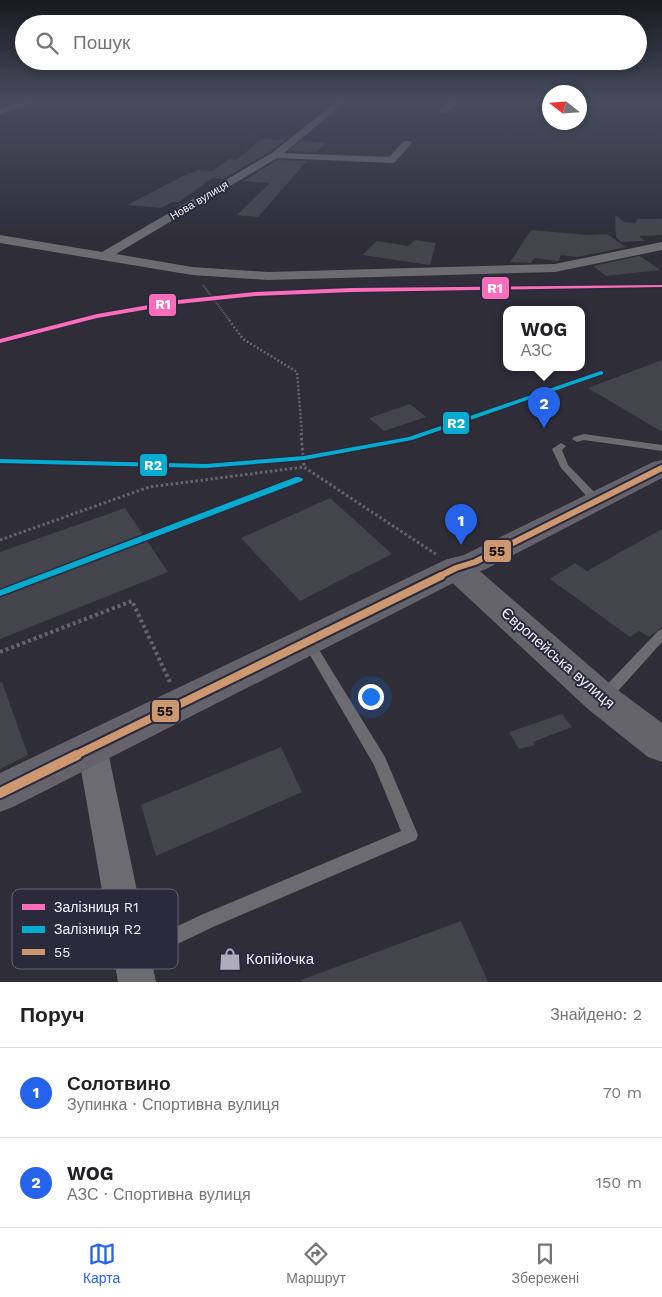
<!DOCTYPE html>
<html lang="uk">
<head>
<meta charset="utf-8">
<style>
	:root { --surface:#fff; --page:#f2f2f2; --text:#202124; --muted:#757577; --line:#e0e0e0; --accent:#2563eb }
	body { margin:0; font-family:"Work Sans",sans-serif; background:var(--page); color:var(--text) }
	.compass { position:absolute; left:542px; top:85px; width:45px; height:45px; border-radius:50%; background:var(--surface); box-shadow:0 2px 8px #0003; rotate:287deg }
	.you { position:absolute; left:370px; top:696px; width:18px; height:18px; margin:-12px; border:4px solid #fff; border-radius:50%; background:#1a73e8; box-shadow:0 0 0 8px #1a73e833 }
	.badge { display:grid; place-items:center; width:32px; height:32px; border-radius:50%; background:var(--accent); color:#fff; font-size:16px; font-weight:700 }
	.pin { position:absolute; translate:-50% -41px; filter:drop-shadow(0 1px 2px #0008) }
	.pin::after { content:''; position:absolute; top:26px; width:18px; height:15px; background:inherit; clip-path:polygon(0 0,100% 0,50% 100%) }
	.popup { position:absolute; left:503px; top:306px; width:82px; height:65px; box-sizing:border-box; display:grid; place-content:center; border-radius:10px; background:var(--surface); filter:drop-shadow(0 1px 4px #0005); font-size:16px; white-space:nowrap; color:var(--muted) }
	.popup b { font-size:19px; color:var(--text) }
	.popup::after { content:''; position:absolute; left:50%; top:100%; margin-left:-10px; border:10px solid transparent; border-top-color:var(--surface) }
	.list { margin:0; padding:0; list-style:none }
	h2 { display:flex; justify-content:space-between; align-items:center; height:65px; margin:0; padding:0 20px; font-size:21px }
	h2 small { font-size:16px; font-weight:400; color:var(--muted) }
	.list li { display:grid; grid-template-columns:32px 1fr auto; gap:15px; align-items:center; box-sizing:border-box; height:90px; padding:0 20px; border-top:1px solid var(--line) }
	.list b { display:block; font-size:19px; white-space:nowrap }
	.list p { margin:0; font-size:16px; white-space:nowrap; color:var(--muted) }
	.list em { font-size:16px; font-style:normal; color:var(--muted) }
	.icon { flex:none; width:28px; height:28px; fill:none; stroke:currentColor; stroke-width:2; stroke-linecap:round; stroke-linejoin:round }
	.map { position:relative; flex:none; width:662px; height:982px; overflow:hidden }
	.search { position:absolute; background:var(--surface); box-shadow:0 2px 8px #0003; left:15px; right:15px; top:15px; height:55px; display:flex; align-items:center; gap:12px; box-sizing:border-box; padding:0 18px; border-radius:28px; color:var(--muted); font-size:19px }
	.sheet { height:245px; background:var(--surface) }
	nav { display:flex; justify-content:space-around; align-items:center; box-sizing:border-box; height:70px; border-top:1px solid var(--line); background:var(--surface); font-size:14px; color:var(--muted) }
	nav a { display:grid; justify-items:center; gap:2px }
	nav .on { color:var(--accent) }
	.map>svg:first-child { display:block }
	.building { fill:#44444c }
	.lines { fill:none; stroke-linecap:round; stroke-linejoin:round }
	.path-far3 { stroke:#65646b; stroke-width:2; stroke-dasharray:1 1; stroke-linecap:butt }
	.path-far2 { stroke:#65646b; stroke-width:2.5; stroke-dasharray:2 2; stroke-linecap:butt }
	.path-far1 { stroke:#65646b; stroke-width:3; stroke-dasharray:2.5 2.5; stroke-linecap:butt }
	.path { stroke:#65646b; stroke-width:4; stroke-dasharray:3 3; stroke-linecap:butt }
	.lane { fill:#6b6b70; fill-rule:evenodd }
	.street { fill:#6b6b70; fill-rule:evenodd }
	.secondary { fill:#65646b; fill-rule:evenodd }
	.primary { fill:#64636b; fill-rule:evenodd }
	.bus-1-far2-casing { stroke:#2b293c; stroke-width:10 }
	.bus-1-far1-casing { stroke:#2b293c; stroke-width:12 }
	.bus-1-casing { stroke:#2b293c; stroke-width:14 }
	.bus-1-far2 { stroke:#cd976f; stroke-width:6 }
	.bus-1-far1 { stroke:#cd976f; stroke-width:8 }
	.bus-1 { stroke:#cd976f; stroke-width:10 }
	.rail-1-casing { stroke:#2b293c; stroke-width:3 }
	.rail-2-casing { stroke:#2b293c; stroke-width:3 }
	.rail-1 { fill:#fb6dba; fill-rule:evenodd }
	.rail-2 { fill:#06acd0; fill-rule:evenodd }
	.labels { text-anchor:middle; stroke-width:4; stroke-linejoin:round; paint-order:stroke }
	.far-street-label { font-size:11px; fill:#f3f2ff; stroke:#2b293c }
	.near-street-label { font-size:15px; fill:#f3f2ff; stroke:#2b293c }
	.near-poi-label { font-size:15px; fill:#f3f2ff; stroke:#2b293c; text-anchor:start }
	.key { fill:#2b293c; stroke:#676576; stroke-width:1 }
	.key-label { font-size:14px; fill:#f3f2ff }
	.line-badge { stroke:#2b293c; stroke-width:2 }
	.badge-label { font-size:14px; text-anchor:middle; font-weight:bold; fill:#fff }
	.pale-badge-label { font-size:14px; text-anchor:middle; font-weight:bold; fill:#111 }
</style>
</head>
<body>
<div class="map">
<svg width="662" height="982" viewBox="0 0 662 982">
	<rect width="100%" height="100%" fill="#2e2d38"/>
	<g class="building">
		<path d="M 262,139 L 285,140 L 271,151 L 223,179 L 212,178 L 179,202 L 172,202 L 161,208 L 127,205 L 189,173 L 194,173 L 198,170 L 213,171 L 229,159 L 236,160 Z"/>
		<path d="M 301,141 L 326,143 L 316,152 L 289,151 Z"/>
		<path d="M 277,160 L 307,161 L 258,217 L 237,215 L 270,183 L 243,181 Z"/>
		<path d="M 615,215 L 624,222 L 636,223 L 637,219 L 662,219 L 662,235 L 639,236 L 645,241 L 621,242 L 616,237 Z"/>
		<path d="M 531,230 L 587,235 L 607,234 L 626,247 L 577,257 L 561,255 L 558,261 L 534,258 L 531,263 L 510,262 Z"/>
		<path d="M 415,240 L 436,243 L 430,265 L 362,255 L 377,241 L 408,246 Z"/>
		<path d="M 640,256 L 660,270 L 606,276 L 593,266 Z"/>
		<path d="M 662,360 L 662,432 L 588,388 Z"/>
		<path d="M 410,404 L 426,417 L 384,431 L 369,418 Z"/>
		<path d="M 330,498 L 392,554 L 300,601 L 241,538 Z"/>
		<path d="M 125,508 L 168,572 L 0,639 L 0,552 Z"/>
		<path d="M 662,529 L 662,627 L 649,637 L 639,631 L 630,637 L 550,579 L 575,563 L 587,571 Z"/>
		<path d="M 2,682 L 28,755 L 0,769 L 0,683 Z"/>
		<path d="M 562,714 L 572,727 L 533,742 L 535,745 L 519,749 L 509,732 Z"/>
		<path d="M 281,747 L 302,792 L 156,856 L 141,805 Z"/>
		<path d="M 461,921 L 488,982 L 302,982 L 301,980 Z"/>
	</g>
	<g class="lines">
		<path class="path-far3" d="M 203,285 L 230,321"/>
		<path class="path-far2" d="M 229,320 L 243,339 L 297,372 L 302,434"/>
		<g class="path-far1">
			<path d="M 301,433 L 304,467"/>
			<path d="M 0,540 L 149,487 L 304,467 L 437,555"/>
		</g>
		<path class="path" d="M 0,652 L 132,601 L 170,682"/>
		<g class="lane">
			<path d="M 584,434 L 662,445 L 662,451 L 584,440 L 577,442 L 572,439 L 574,437 Z"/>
			<path d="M 561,443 L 566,446 L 562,450 L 568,465 L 600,498 L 601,500 L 600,502 L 592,502 L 561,468 L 552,449 Z"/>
			<path d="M 662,629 L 662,642 L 609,701 L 604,703 L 599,701 L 597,697 L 599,693 L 658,631 Z"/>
			<path d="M 309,638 L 313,640 L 385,757 L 418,835 L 416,840 L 213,927 L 144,960 L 138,963 L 132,960 L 129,954 L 132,948 L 201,915 L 401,831 L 374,765 L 303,643 L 305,640 Z"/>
		</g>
		<g class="street">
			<path d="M 23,102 L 35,102 L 0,114 L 0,109 Z"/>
			<path d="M 336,102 L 345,102 L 284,153 L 389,157 L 404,141 L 410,141 L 412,143 L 395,162 L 392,163 L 277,158 L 116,254 L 192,267 L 268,272 L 555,264 L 662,242 L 662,250 L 555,272 L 268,280 L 192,275 L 0,243 L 0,235 L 102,252 L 272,153 Z"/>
			<path d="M 448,102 L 456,102 L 446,113 L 440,113 L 440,109 Z"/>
			<path d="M 92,734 L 103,738 L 107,747 L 156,982 L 118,982 L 77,747 L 81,738 Z"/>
		</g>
		<path class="secondary" d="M 456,557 L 467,560 L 615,688 L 662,723 L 662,762 L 648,757 L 589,710 L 445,576 L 441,568 L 445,560 Z"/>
		<path class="primary" d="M 662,460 L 662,478 L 486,569 L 467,576 L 15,806 L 0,812 L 0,773 L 445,560 L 464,555 L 653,462 Z"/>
		<defs>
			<path id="bus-1-far2" d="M 438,577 L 456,568 L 475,562 L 662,468"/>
			<path id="bus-1-far1" d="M 74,756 L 441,576"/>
			<path id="bus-1" d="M 0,793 L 77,755"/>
		</defs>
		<use href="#bus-1-far2" class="bus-1-far2-casing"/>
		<use href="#bus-1-far1" class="bus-1-far1-casing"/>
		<use href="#bus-1" class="bus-1-casing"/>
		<use href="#bus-1-far2" class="bus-1-far2"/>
		<use href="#bus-1-far1" class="bus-1-far1"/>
		<use href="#bus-1" class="bus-1"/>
		<defs>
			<path id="rail-1" d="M 662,285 L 662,287 L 352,292 L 255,296 L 178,304 L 97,318 L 0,343 L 0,339 L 97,314 L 178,300 L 255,292 L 352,288 Z"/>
			<g id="rail-2">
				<path d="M 601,371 L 603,372 L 603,374 L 412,440 L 304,460 L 206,468 L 0,463 L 0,459 L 206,464 L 304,456 L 409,437 Z"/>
				<path d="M 296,477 L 299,477 L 303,479 L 302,481 L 0,596 L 0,590 Z"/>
			</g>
		</defs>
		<use href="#rail-1" class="rail-1-casing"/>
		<use href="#rail-2" class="rail-2-casing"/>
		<use href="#rail-1" class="rail-1"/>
		<use href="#rail-2" class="rail-2"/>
	</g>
	<linearGradient id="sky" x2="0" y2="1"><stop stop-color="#19191f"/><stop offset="0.42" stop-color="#464c5e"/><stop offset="1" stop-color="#464c5e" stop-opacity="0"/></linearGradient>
	<rect width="662" height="240" fill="url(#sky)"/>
	<defs>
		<symbol id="shop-bare" viewBox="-9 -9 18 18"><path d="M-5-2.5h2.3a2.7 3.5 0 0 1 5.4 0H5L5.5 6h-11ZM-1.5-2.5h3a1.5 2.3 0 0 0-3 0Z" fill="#aeadb9" stroke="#2b293c" stroke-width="2.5" paint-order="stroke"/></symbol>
	</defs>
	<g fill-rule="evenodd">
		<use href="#shop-bare" x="214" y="943" width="32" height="32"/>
	</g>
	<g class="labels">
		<g class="far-street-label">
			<text transform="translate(199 200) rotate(-31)" y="4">Нова вулиця</text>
		</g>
		<g class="near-street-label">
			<text transform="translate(558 658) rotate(41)" y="5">Європейська вулиця</text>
		</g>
		<g class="near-poi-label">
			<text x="246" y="964">Копійочка</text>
		</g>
	</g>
	<rect x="12" y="889" width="166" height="80" rx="8" class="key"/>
	<rect x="22" y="904" width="23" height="6" fill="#fb6dba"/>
	<rect x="22" y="926" width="23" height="7" fill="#06acd0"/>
	<rect x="22" y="949" width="23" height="6" fill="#cd976f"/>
	<g class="key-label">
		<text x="54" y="912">Залізниця R1</text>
		<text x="54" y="934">Залізниця R2</text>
		<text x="54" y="957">55</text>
	</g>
	<g class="line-badge">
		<rect x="481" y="276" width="29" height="24" rx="5" fill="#fb6dba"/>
		<rect x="148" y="293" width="29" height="24" rx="5" fill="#fb6dba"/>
		<rect x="442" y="411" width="28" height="24" rx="5" fill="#06acd0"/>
		<rect x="139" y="453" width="29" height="24" rx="5" fill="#06acd0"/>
		<rect x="483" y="539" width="29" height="24" rx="5" fill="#cd976f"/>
		<rect x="151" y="699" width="29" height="24" rx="5" fill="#cd976f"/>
	</g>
	<g class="badge-label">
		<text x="495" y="293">R1</text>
		<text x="163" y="309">R1</text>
		<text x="456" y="428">R2</text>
		<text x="153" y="470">R2</text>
	</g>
	<g class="pale-badge-label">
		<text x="497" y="556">55</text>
		<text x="165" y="716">55</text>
	</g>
</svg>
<svg class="compass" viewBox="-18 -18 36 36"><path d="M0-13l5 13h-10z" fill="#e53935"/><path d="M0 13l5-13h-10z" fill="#757577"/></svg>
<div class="you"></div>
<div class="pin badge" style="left:461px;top:545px">1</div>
<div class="pin badge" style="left:544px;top:428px">2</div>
<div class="popup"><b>WOG</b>АЗС</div>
<div class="search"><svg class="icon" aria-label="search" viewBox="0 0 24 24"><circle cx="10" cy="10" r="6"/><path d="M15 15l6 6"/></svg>Пошук</div>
</div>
<section class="sheet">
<h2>Поруч<small>Знайдено: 2</small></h2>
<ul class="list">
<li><span class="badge">1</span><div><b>Солотвино</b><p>Зупинка · Спортивна вулиця</p></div><em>70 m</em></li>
<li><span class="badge">2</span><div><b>WOG</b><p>АЗС · Спортивна вулиця</p></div><em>150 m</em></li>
</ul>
</section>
<nav>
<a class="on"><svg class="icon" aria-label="map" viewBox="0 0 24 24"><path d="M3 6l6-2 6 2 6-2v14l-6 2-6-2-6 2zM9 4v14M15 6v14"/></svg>Карта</a>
<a><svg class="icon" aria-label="directions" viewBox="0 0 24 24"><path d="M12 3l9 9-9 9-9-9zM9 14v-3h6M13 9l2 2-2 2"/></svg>Маршрут</a>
<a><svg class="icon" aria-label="saved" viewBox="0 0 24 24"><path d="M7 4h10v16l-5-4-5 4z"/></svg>Збережені</a>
</nav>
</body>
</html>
